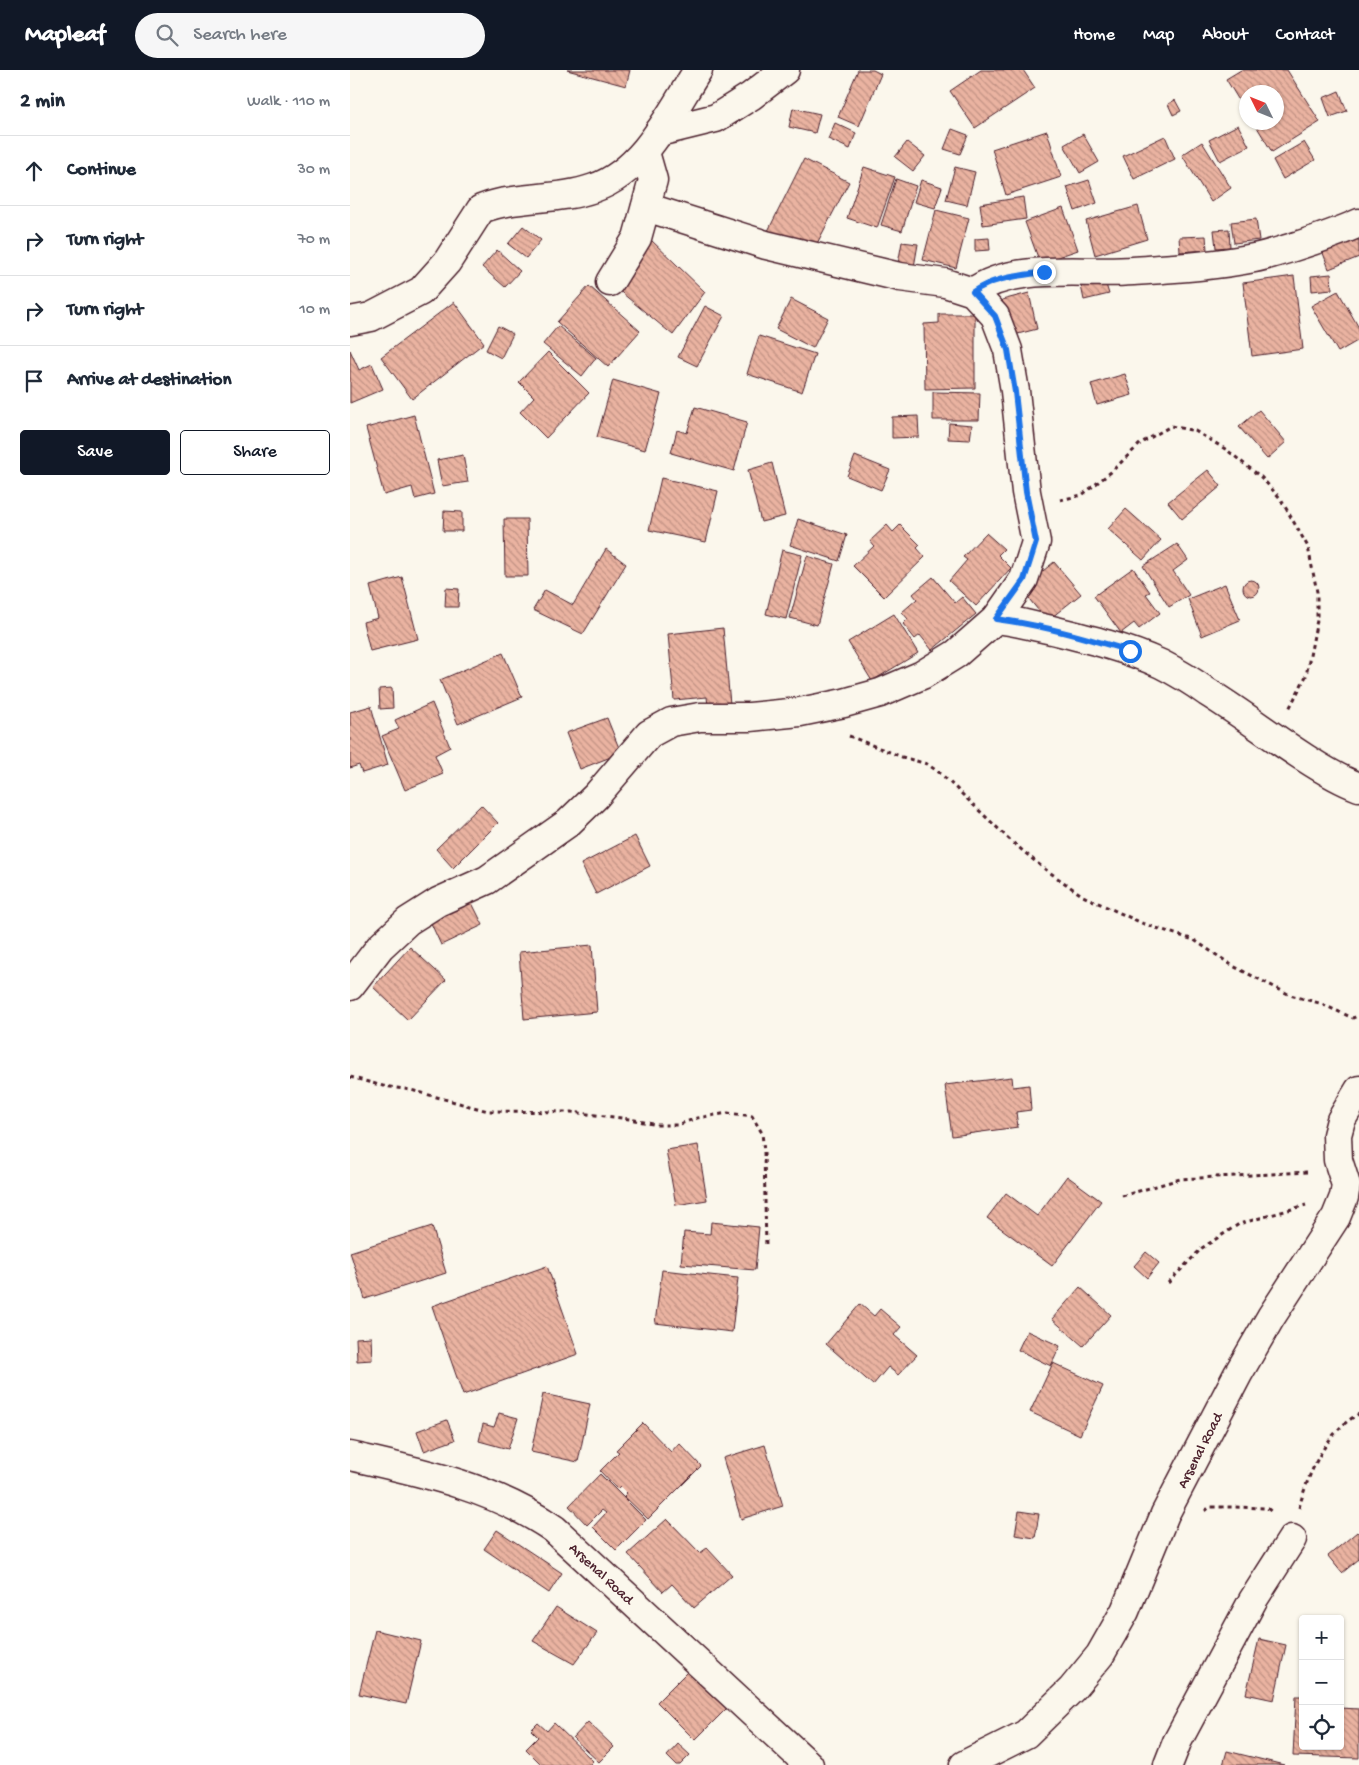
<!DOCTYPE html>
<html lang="en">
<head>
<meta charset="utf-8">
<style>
	:root { --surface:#fff; --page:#f6f6f7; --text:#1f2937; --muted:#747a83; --line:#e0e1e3; --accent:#111827 }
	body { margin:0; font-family:"Gochi Hand",sans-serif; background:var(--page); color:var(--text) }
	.controls { position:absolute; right:15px; bottom:15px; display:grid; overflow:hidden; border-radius:5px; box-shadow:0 1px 4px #0004 }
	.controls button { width:45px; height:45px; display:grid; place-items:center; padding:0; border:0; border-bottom:1px solid var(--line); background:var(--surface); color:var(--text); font:25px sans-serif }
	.compass { position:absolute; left:889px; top:15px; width:45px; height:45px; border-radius:50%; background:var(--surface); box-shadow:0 1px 4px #0004; rotate:313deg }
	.stop { position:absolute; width:15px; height:15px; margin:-11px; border:4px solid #1a73e8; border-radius:50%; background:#fff }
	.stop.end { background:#1a73e8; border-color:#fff; box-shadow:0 1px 5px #0008 }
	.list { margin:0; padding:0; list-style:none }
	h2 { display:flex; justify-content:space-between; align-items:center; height:65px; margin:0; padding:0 20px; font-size:21px }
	h2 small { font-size:16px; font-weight:400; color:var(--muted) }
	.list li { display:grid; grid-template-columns:32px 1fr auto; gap:15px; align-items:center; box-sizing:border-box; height:70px; padding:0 20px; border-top:1px solid var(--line) }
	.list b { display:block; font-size:19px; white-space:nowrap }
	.list em { font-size:16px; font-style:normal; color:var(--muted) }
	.actions { display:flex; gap:10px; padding:15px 20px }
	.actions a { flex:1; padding:11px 0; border:1px solid var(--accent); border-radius:5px; text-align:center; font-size:18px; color:var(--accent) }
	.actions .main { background:var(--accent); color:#fff }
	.icon { flex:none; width:28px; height:28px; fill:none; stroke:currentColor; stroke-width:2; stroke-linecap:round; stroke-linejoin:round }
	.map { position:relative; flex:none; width:1009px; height:1695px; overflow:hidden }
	header { display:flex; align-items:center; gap:30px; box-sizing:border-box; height:70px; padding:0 25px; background:var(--accent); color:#fff }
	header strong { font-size:24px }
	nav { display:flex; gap:28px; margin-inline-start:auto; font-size:18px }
	.search { width:350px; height:45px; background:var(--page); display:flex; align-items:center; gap:12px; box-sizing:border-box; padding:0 18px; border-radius:28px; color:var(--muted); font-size:19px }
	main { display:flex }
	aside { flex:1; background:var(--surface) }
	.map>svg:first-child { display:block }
	.building { fill:url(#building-back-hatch); stroke:#4a1f2b }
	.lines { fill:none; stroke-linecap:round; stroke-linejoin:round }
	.street-casing { stroke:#4a1f2b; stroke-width:31 }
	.path { stroke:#4a1f2b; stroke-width:3; stroke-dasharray:4 4; stroke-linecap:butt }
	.street { stroke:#fbf7ec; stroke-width:28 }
	.route { stroke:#1a73e8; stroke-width:6 }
	.labels { text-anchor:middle; stroke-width:4.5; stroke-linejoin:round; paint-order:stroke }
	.street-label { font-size:15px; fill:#4a1f2b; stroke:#fbf7ec }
</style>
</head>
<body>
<header>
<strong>Mapleaf</strong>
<div class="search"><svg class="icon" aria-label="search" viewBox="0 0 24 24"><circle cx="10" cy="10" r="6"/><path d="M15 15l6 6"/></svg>Search here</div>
<nav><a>Home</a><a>Map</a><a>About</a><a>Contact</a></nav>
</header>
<main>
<aside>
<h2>2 min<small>Walk · 110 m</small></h2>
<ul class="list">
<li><svg class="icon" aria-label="ahead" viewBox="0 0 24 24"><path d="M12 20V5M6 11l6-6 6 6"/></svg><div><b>Continue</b></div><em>30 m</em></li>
<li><svg class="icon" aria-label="right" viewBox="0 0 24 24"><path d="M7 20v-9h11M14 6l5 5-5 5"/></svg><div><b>Turn right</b></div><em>70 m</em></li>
<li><svg class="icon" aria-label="right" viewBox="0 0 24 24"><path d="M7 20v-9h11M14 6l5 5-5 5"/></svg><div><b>Turn right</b></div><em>10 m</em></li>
<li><svg class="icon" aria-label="arrive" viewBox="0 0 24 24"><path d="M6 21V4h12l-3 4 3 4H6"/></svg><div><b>Arrive at destination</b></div></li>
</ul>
<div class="actions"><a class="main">Save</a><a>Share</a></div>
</aside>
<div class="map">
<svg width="1009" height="1695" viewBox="0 0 1009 1695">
	<defs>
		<pattern id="building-back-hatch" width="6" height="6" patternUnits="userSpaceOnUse" patternTransform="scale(1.25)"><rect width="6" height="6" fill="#eab3a1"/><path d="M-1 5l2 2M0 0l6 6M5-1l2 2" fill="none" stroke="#c09183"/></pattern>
	</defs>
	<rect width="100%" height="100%" fill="#fbf7ec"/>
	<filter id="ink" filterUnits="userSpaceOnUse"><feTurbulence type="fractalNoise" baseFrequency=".02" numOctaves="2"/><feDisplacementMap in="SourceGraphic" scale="10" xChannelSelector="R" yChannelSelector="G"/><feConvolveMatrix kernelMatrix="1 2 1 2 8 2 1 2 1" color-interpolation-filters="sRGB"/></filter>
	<g filter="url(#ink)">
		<g class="building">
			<path d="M 217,0 L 280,0 L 276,16 Z"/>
			<path d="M 508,0 L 523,0 L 531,4 L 509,56 L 488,47 Z"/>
			<path d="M 631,0 L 673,0 L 685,18 L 625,58 L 600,21 Z"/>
			<path d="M 891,0 L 937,0 L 970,52 L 922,82 L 904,52 L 926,52 L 926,22 L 896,22 L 896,42 L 876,9 Z"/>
			<path d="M 989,21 L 997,41 L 980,47 L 973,28 Z"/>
			<path d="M 825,30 L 831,41 L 823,45 L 818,34 Z"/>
			<path d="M 443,38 L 470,44 L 465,63 L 439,57 Z"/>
			<path d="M 485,53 L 506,63 L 500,79 L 478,69 Z"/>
			<path d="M 888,55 L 899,76 L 870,91 L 859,70 Z"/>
			<path d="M 602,59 L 618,65 L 610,84 L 594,79 Z"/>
			<path d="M 697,61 L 711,107 L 656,125 L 642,79 Z"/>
			<path d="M 733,64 L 749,92 L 730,103 L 714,75 Z"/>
			<path d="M 815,66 L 825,89 L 784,109 L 773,86 Z"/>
			<path d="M 557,72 L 575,86 L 563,101 L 545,87 Z"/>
			<path d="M 852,72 L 881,118 L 861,132 L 832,85 Z"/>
			<path d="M 954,72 L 965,90 L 933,109 L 923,90 Z"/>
			<path d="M 454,89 L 499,112 L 461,185 L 417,163 Z"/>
			<path d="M 514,97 L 545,107 L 527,158 L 497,148 Z"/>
			<path d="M 605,97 L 625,102 L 617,135 L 596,130 Z"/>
			<path d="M 546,109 L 566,116 L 552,161 L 531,155 Z"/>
			<path d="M 571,110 L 592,117 L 585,138 L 564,132 Z"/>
			<path d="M 739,110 L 747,133 L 725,141 L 717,117 Z"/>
			<path d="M 673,127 L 676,149 L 633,155 L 630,134 Z"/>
			<path d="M 788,136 L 797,169 L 745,185 L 736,151 Z"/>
			<path d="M 713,138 L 728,180 L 690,193 L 675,152 Z"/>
			<path d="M 586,140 L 619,148 L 606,198 L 573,190 Z"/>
			<path d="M 906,149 L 909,170 L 884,173 L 881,152 Z"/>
			<path d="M 173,156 L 191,170 L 176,188 L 158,174 Z"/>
			<path d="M 879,159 L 880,177 L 866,178 L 864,160 Z"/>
			<path d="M 1005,161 L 1009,172 L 1009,187 L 979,199 L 970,175 Z"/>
			<path d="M 856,166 L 857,180 L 830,182 L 829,167 Z"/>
			<path d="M 639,168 L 640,180 L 625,181 L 625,169 Z"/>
			<path d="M 300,169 L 355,222 L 323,265 L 261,214 Z"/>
			<path d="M 552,172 L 568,174 L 564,197 L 548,194 Z"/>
			<path d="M 147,180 L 170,201 L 155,217 L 132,197 Z"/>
			<path d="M 981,204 L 982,219 L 962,221 L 961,206 Z"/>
			<path d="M 753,205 L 759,224 L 734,230 L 730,211 Z"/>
			<path d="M 944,206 L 953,279 L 902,286 L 893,213 Z"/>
			<path d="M 239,216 L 290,261 L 258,297 L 207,252 Z"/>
			<path d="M 988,221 L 1009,258 L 1009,270 L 988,282 L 961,236 Z"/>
			<path d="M 679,223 L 687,259 L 660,266 L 652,230 Z"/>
			<path d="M 441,229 L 478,248 L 463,278 L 426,259 Z"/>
			<path d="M 104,232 L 134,273 L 62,329 L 31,287 Z"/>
			<path d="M 355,236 L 374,246 L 347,296 L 328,287 Z"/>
			<path d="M 589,244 L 625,244 L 625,318 L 575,319 L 574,254 L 589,253 Z"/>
			<path d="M 148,256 L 163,264 L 151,288 L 136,280 Z"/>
			<path d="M 208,256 L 246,288 L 232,306 L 193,274 Z"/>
			<path d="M 409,266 L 465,284 L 452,322 L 397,304 Z"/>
			<path d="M 0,280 L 9,300 L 22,294 L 33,319 L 0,333 Z"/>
			<path d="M 198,282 L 239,323 L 196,368 L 170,342 L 184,327 L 169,312 Z"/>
			<path d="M 775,304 L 782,325 L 747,335 L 741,314 Z"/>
			<path d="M 263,310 L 311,324 L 295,380 L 247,367 Z"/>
			<path d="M 583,322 L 630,323 L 629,350 L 583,350 Z"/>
			<path d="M 345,337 L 397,352 L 384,401 L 321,383 L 327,360 L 337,363 Z"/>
			<path d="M 909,340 L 936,372 L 917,389 L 889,357 Z"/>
			<path d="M 64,345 L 84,424 L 65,429 L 62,417 L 34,425 L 16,358 Z"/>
			<path d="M 568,346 L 569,367 L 542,368 L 542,347 Z"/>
			<path d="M 599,353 L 622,355 L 620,370 L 598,369 Z"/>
			<path d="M 113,385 L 118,412 L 92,416 L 87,390 Z"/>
			<path d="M 505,386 L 540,400 L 531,420 L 497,406 Z"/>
			<path d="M 422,393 L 435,446 L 411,452 L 398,400 Z"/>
			<path d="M 858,400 L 871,416 L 832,449 L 818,432 Z"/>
			<path d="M 311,408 L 368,421 L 356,472 L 299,460 Z"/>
			<path d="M 776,439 L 811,470 L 793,490 L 758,459 Z"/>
			<path d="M 94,441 L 112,442 L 112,461 L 93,461 Z"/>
			<path d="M 154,449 L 177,449 L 178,506 L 155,506 Z"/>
			<path d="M 448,449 L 497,465 L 489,491 L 440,475 Z"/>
			<path d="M 537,455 L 543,462 L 550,455 L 570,475 L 567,478 L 575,487 L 534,527 L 503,496 L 524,476 L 520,471 Z"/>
			<path d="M 636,463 L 654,479 L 648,485 L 661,498 L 626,536 L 599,511 L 617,490 L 613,487 Z"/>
			<path d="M 827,474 L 838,490 L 823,501 L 839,525 L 819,537 L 793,496 Z"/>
			<path d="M 256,479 L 276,494 L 233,564 L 183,540 L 195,520 L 223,535 Z"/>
			<path d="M 432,480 L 452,485 L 436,549 L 416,544 Z"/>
			<path d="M 457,486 L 484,494 L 467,555 L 440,548 Z"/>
			<path d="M 704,492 L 731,524 L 697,551 L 671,519 Z"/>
			<path d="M 783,498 L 800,522 L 796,524 L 810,543 L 789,559 L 784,553 L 771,563 L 744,526 Z"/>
			<path d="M 52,507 L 68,569 L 20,581 L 13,552 L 28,548 L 20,516 Z"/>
			<path d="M 583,507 L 605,533 L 612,527 L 626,544 L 582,580 L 570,565 L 565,569 L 553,554 L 558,549 L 552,542 L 567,529 L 563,524 Z"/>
			<circle cx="901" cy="518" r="8"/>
			<path d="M 875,514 L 890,550 L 852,566 L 838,529 Z"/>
			<path d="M 96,518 L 109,519 L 108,537 L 95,537 Z"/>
			<path d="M 544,544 L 568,583 L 522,611 L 498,572 Z"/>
			<path d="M 373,558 L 380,634 L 358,636 L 357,627 L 324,630 L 318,564 Z"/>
			<path d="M 153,583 L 172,627 L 108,654 L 90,610 Z"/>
			<path d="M 42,618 L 43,638 L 30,639 L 29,619 Z"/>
			<path d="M 82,633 L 100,677 L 85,685 L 93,704 L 55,720 L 32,666 L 49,659 L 45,650 Z"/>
			<path d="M 21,636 L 38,695 L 12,703 L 9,695 L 0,698 L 0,642 Z"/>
			<path d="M 257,648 L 271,683 L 230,699 L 216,663 Z"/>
			<path d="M 131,735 L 148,753 L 103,798 L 86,779 Z"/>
			<path d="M 285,766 L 300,796 L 246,824 L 231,794 Z"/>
			<path d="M 121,831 L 133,855 L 91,875 L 80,851 Z"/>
			<path d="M 242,875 L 247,942 L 174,949 L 169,882 Z"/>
			<path d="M 60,877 L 96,910 L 58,950 L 23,917 Z"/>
			<path d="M 662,1007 L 663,1017 L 679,1015 L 681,1040 L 666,1042 L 668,1057 L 602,1066 L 595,1015 Z"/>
			<path d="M 348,1075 L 357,1130 L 326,1135 L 316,1080 Z"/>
			<path d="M 717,1106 L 751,1131 L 702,1196 L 637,1148 L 656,1123 L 687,1146 Z"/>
			<path d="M 361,1152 L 409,1157 L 405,1200 L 331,1194 L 334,1162 L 360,1164 Z"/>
			<path d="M 82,1156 L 96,1203 L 15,1229 L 0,1182 Z"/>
			<path d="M 796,1182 L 809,1193 L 797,1208 L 784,1196 Z"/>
			<path d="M 197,1196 L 228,1284 L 113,1325 L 82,1236 Z"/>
			<path d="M 312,1200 L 388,1208 L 382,1262 L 305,1253 Z"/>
			<path d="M 730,1217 L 761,1245 L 733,1276 L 702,1249 Z"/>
			<path d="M 510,1234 L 524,1246 L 530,1239 L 551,1257 L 544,1265 L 567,1285 L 548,1305 L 538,1297 L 523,1315 L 476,1274 Z"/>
			<path d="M 677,1261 L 710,1276 L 701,1296 L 668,1280 Z"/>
			<path d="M 21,1267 L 22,1290 L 7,1291 L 6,1268 Z"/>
			<path d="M 703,1293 L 753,1316 L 730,1365 L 680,1342 Z"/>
			<path d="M 193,1324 L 240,1334 L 228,1392 L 181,1382 Z"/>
			<path d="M 149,1343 L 168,1348 L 158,1379 L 129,1371 L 133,1354 L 144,1357 Z"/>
			<path d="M 97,1350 L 105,1370 L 74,1381 L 67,1361 Z"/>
			<path d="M 293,1353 L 321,1382 L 329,1373 L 351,1396 L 298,1449 L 274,1426 L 277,1423 L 270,1416 L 267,1419 L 250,1401 L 269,1382 L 266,1380 Z"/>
			<path d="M 415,1375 L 433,1436 L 391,1449 L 373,1388 Z"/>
			<path d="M 250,1404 L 296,1450 L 266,1480 L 243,1457 L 256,1443 L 252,1440 L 237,1455 L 219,1436 Z"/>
			<path d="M 669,1441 L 689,1444 L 685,1468 L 665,1465 Z"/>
			<path d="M 317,1449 L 350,1483 L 357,1478 L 382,1505 L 344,1538 L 322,1514 L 313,1522 L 278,1484 Z"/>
			<path d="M 147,1460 L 212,1503 L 199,1523 L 134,1479 Z"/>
			<path d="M 1007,1462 L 1009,1464 L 1009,1489 L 992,1503 L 978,1486 Z"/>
			<path d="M 206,1537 L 247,1563 L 224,1594 L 183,1571 Z"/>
			<path d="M 25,1560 L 71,1571 L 56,1634 L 9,1624 Z"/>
			<path d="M 909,1569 L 936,1575 L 924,1630 L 896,1624 Z"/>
			<path d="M 341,1598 L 379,1636 L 345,1670 L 307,1632 Z"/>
			<path d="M 946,1626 L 953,1626 L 953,1676 L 990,1676 L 990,1638 L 1009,1639 L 1009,1688 L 943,1686 Z"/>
			<path d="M 238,1652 L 264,1677 L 249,1692 L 223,1668 Z"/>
			<path d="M 188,1653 L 197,1661 L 204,1653 L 243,1691 L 239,1695 L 192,1695 L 176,1679 L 188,1667 L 181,1660 Z"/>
			<path d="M 328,1674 L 340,1685 L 330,1695 L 326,1695 L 317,1686 Z"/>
			<path d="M 877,1681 L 934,1695 L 873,1695 Z"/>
		</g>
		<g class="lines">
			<defs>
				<g id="street">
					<path d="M 309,62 L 366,48 L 401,26 L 435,0"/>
					<path d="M 260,212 L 287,168 L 303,110 L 295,82"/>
					<path d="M 623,222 C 665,192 733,205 783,201 C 823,198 864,196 904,188 C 914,186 924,183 934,180 C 959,172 985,164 1009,153"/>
					<path d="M 0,251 L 21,247 L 71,221 L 97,192 L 131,139 C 139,136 148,133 157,132 C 185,127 216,128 244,118 C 294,101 321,42 348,0"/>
					<path d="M 646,549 C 665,551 683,556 702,560 C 739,569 776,578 811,594 C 827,602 843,612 857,622 C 891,643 922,667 955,688 C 972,699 990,710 1009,717"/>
					<path d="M 0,916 L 30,877 L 58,851 L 88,832 L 137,810 L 218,753 L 246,726 L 299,664 L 321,652 L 350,647 L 400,647 L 450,642 L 494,633 L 530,623 L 572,605 L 606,584 L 646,549 L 674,509 L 686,472 L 676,422 L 665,321 L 658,280 L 645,246 L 623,222 L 595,213 L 550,207 L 416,175 L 296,137"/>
					<path d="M 0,1386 C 71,1402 143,1417 204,1459 L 459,1695"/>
					<path d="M 614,1695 L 676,1664 L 722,1619 L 750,1585 L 775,1541 L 815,1444 L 888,1304 L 921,1247 L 986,1147 L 994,1127 L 996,1115 L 988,1090 L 987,1065 L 991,1050 L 1009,1020"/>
					<path d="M 818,1695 L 827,1672 L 903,1530 L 942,1469"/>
				</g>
			</defs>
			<use href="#street" class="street-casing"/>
			<g class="path">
				<path d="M 710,430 L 732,425 L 761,402 L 791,373 L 821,356 L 845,361 L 877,380 L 912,408 L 930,428 L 958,477 L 967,522 L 967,550 L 956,606 L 939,639"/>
				<path d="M 499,666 L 552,687 L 577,694 L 590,703 L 660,770 L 692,797 L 733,826 L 794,854 L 844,870 L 883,896 L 940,925 L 969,933 L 1003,948 L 1009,945"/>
				<path d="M 0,1007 L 33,1016 L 61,1020 L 138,1041 L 221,1042 L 280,1049 L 307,1055 L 327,1055 L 347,1048 L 378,1043 L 402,1046 L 412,1063 L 414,1082 L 416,1178"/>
				<path d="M 772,1126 L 830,1109 L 957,1102"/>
				<path d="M 818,1213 L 852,1178 L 889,1154 L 956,1135"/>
				<path d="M 949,1438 C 958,1404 976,1361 1009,1344"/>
				<path d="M 855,1441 L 860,1437 L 882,1437 L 917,1438 L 923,1443"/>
			</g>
			<use href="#street" class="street"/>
		</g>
	</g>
	<g class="lines" filter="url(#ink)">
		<path class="route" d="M 694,202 C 669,206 644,207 623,222 L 645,246 L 658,280 L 665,322 L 676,422 L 686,472 L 674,510 L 646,549 C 692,555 736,568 780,581"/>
	</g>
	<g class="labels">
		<g class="street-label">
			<text transform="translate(849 1380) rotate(-63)" y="5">Arsenal Road</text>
			<text transform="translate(252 1503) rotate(43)" y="5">Arsenal Road</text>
		</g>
	</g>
</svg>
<div class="controls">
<button>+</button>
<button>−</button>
<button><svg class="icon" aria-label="locate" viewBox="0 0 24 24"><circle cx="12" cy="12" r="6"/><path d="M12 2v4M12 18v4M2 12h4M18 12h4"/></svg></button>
</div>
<svg class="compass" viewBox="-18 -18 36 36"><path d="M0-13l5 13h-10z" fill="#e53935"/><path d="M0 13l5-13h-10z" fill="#747a83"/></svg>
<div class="stop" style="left:780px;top:581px"></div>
<div class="stop end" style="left:694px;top:202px"></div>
</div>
</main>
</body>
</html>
